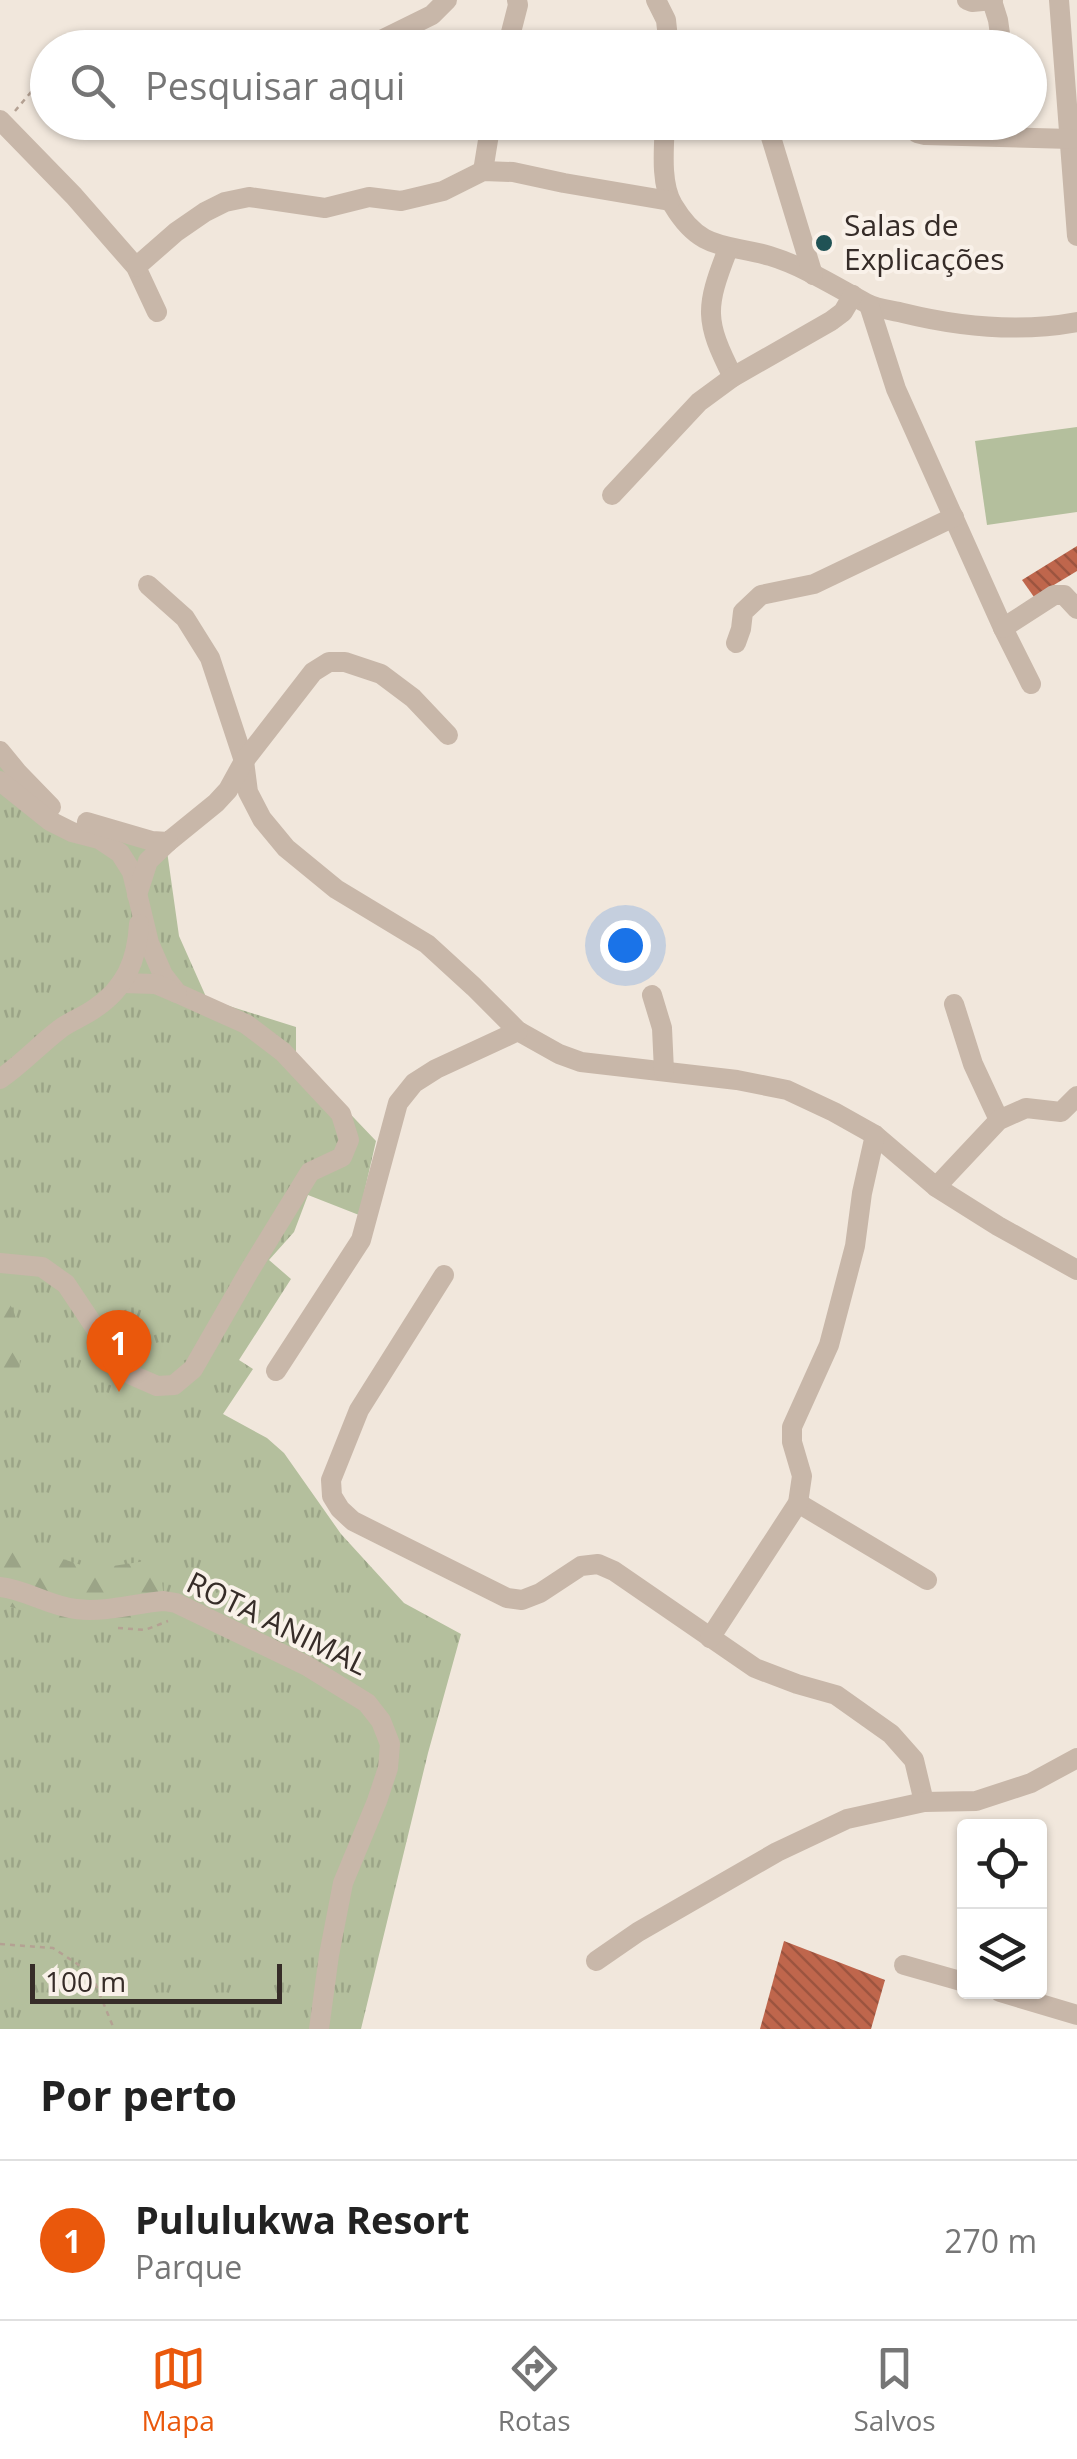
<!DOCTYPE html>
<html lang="pt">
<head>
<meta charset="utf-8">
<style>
	:root { --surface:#fff; --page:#f2f2f2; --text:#222; --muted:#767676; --line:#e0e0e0; --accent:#ea580c }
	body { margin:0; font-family:"Open Sans",sans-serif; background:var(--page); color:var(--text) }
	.controls { position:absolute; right:30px; bottom:30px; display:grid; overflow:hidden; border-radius:10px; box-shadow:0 2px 8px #0004 }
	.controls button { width:90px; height:90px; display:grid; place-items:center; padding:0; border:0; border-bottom:2px solid var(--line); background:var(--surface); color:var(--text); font:50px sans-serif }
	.scale { position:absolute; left:30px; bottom:25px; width:252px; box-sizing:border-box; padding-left:10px; border:5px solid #362c28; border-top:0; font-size:28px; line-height:35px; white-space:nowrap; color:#362c28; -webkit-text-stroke:8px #f9f1e9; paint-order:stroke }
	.you { position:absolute; left:625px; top:945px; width:35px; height:35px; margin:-25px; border:8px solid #fff; border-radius:50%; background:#1a73e8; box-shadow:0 0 0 15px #1a73e833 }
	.badge { display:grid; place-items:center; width:65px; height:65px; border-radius:50%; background:var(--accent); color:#fff; font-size:32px; font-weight:700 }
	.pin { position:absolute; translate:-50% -82px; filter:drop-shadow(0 2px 5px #0008) }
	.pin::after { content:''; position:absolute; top:52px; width:35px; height:30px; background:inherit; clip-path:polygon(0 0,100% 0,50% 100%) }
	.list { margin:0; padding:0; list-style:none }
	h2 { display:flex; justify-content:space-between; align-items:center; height:130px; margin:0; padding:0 40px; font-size:42px }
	h2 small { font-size:32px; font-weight:400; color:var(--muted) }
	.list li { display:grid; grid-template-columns:65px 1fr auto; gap:30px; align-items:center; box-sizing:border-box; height:160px; padding:0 40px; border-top:2px solid var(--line) }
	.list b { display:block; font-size:38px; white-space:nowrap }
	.list p { margin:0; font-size:32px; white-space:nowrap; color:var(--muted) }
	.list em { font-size:32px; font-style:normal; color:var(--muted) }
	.icon { flex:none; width:55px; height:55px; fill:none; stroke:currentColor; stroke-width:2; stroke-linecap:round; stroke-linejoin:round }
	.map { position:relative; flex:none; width:1077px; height:2029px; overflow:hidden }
	.search { position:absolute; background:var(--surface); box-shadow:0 2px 8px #0004; left:30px; right:30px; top:30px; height:110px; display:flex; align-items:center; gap:25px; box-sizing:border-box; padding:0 35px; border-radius:55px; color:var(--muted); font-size:38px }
	.sheet { height:290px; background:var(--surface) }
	nav { display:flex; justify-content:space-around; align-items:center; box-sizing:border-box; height:140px; border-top:2px solid var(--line); background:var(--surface); font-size:28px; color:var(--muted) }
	nav a { display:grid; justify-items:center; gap:5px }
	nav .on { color:var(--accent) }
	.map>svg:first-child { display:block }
	.grass { fill:url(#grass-tufts) }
	.forest { fill:url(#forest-firs) }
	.pitch { fill:#b4bf9d }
	.building { fill:url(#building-back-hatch) }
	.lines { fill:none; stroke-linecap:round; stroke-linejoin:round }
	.path { stroke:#b4a193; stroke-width:2.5; stroke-dasharray:5 5; stroke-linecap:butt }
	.minor { stroke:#c8b7a9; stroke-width:20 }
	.poi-dot { fill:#205255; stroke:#f9f1e9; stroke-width:4 }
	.labels { text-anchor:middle; stroke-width:8; stroke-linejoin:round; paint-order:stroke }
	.poi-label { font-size:30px; fill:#362c28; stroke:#f9f1e9; text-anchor:start }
	.street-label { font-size:30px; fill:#362c28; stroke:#f9f1e9 }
</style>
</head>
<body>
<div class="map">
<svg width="1077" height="2029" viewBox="0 0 1077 2029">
	<defs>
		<pattern id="grass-tufts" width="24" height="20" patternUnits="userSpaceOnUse" patternTransform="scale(2.5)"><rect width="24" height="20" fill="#b4bf9d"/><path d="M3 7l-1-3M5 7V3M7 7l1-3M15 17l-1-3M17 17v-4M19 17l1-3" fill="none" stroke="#9ba487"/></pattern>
		<pattern id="forest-firs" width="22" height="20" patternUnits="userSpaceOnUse" patternTransform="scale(2.5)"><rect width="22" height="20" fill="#b4bf9d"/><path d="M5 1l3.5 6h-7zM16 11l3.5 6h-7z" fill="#9ba487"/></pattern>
		<pattern id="building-back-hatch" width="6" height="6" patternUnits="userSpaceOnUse" patternTransform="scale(2.5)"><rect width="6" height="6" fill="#bf664c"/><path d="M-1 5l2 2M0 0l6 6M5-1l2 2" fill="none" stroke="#9c543f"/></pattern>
	</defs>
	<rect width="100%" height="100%" fill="#f1e7dc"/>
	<path class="grass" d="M 0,762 L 22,788 L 74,826 L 167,851 L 179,936 L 207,999 L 296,1027 L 296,1057 L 376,1141 L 359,1215 L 308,1195 L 294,1232 L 269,1260 L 291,1279 L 239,1360 L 253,1369 L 223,1414 L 267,1438 L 284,1453 L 341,1534 L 404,1603 L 461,1634 L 428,1753 L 361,2029 L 0,2029 Z"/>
	<g class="forest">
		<path d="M 0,1290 C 4,1296 10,1303 13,1310 C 24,1336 24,1397 0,1416 Z"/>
		<path d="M 0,1529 L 51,1555 L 93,1569 L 146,1561 L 161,1570 L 164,1601 L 160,1621 L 145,1630 L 123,1628 L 44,1616 L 0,1604 Z"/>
	</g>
	<path class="pitch" d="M 1077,427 L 1077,512 L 987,525 L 975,441 Z"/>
	<g class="building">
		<path d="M 1077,546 L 1077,571 L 1034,597 L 1022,580 Z"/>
		<path d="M 784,1941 L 885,1980 L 871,2029 L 760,2029 Z"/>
	</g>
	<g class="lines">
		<g class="path">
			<path d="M 15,111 L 31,92 L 48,92"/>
			<path d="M 118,1628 L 145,1630 L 168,1621"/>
			<path d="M 0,1944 L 53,1948 L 91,1973 L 114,2029"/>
		</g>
		<g class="minor">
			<path d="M 656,0 L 666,20 L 669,48"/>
			<path d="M 967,0 L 972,2 L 993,0"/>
			<path d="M 1059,0 L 1077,236"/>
			<path d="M 992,1 L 998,20 L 1002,48"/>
			<path d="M 365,48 L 432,15 L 447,0"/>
			<path d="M 507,48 L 518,5 L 517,0"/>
			<path d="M 0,120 L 74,196 L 136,267 L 157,312"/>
			<path d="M 665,122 C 664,147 660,184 673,205 C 701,252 725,243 770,256 C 803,266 836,287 866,303 C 877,309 891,310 903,313 C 960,327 1018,333 1077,322"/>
			<path d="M 911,125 L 917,133 L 925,135 L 1071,139"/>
			<path d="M 770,134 L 813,275"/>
			<path d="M 483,171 L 491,122"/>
			<path d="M 728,249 C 705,308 704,320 733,377"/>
			<path d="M 136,267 L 176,232 L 205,212 L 225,202 L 249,197 L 325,208 L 369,197 L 401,201 L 443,191 L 483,171 L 513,172 L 564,183 L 670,201"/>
			<path d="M 869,305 L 896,389 L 1003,628 L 1031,684"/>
			<path d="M 612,495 L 699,402 L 733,377 L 831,321 L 843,312 L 853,295"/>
			<path d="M 148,585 L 185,618 L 210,658 L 244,761 L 248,792 L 262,819 L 286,848 L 336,889 L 427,944 L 474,987 L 518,1031 L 559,1054 L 581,1062 L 737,1080 L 787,1090 L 834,1112 L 875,1135 L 936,1187 L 998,1226 L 1077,1270"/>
			<path d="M 1003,628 L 1054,595 L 1064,595 L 1077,609"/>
			<path d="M 736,643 L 741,629 L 743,612 L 761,595 L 814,584 L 954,517"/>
			<path d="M 0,751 L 18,773 L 51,807"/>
			<path d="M 0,781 L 50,821 L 72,832 L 99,839 L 120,853 L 132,872 L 149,943 L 163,975 L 177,993 L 246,1024 L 283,1052 L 341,1114 L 349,1140 L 342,1157 L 310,1172 L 248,1273 L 193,1369 L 174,1385 L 157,1386 L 132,1375 L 102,1338 L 66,1284 L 42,1267 L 0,1263"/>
			<path d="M 87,822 L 152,841 L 168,842 L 216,803 L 228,790 L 244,761 L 313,672 L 329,662 L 345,662 L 381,674 L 413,698 L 448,735"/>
			<path d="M 137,895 L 148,861 L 168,842"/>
			<path d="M 121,983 L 156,984 L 177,993"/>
			<path d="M 652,995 L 662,1028 L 664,1071"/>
			<path d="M 954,1004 L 973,1064 L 999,1120"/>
			<path d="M 0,1079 C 22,1064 39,1045 60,1029 C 70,1021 83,1017 94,1009 C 126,988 137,960 139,924"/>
			<path d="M 936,1187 L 999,1120 L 1026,1108 L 1061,1112 L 1077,1096"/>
			<path d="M 444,1275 L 359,1410 L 331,1480 L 332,1496 L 340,1509 L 353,1521 L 507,1598 L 522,1600 L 540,1593 L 581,1566 L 598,1564 L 614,1571 L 755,1668 L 797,1684 L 836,1695 L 891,1734 L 914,1760 L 924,1802"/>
			<path d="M 276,1371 L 361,1240 L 398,1103 L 414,1083 L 436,1069 L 518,1031"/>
			<path d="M 798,1503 L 927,1580"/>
			<path d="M 0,1587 C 27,1590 49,1606 76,1609 C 105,1613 136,1603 164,1601 L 176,1603 L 307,1666 L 367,1703 L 381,1721 L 390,1744 L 388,1768 L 377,1801 L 343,1883 L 329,1955 L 319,2029"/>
			<path d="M 710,1638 L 798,1503 L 802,1476 L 792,1442 L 792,1427 L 829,1345 L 855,1246 L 862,1193 L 875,1135"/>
			<path d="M 596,1961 L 638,1932 L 777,1852 L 847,1819 L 924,1802 L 976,1801 L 1031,1783 L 1077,1758"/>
			<path d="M 904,1965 L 964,1982"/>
			<path d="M 1000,1992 L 1077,2015"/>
		</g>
	</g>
	<circle class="poi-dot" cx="824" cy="243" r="10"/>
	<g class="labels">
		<g class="poi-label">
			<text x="844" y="236">Salas de<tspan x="844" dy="34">Explicações</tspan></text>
		</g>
		<g class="street-label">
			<text transform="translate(277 1624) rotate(26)" y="10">ROTA ANIMAL</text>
		</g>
	</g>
</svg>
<div class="controls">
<button><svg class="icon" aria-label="locate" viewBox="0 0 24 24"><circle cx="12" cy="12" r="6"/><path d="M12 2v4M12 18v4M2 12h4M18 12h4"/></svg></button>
<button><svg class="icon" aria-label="layers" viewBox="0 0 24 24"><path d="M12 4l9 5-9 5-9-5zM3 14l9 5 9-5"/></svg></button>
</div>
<div class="scale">100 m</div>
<div class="you"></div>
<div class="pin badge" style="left:119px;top:1392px">1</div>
<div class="search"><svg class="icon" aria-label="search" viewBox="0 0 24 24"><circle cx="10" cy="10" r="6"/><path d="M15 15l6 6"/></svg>Pesquisar aqui</div>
</div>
<section class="sheet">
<h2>Por perto<small></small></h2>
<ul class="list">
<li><span class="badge">1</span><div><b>Pululukwa Resort</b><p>Parque</p></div><em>270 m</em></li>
</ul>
</section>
<nav>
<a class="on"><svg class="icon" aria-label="map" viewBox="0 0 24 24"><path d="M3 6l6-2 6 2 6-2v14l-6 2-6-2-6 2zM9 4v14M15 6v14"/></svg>Mapa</a>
<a><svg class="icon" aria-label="directions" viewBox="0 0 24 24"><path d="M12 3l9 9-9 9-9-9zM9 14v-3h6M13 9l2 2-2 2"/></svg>Rotas</a>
<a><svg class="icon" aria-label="saved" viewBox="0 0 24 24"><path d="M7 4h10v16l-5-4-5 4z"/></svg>Salvos</a>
</nav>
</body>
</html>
